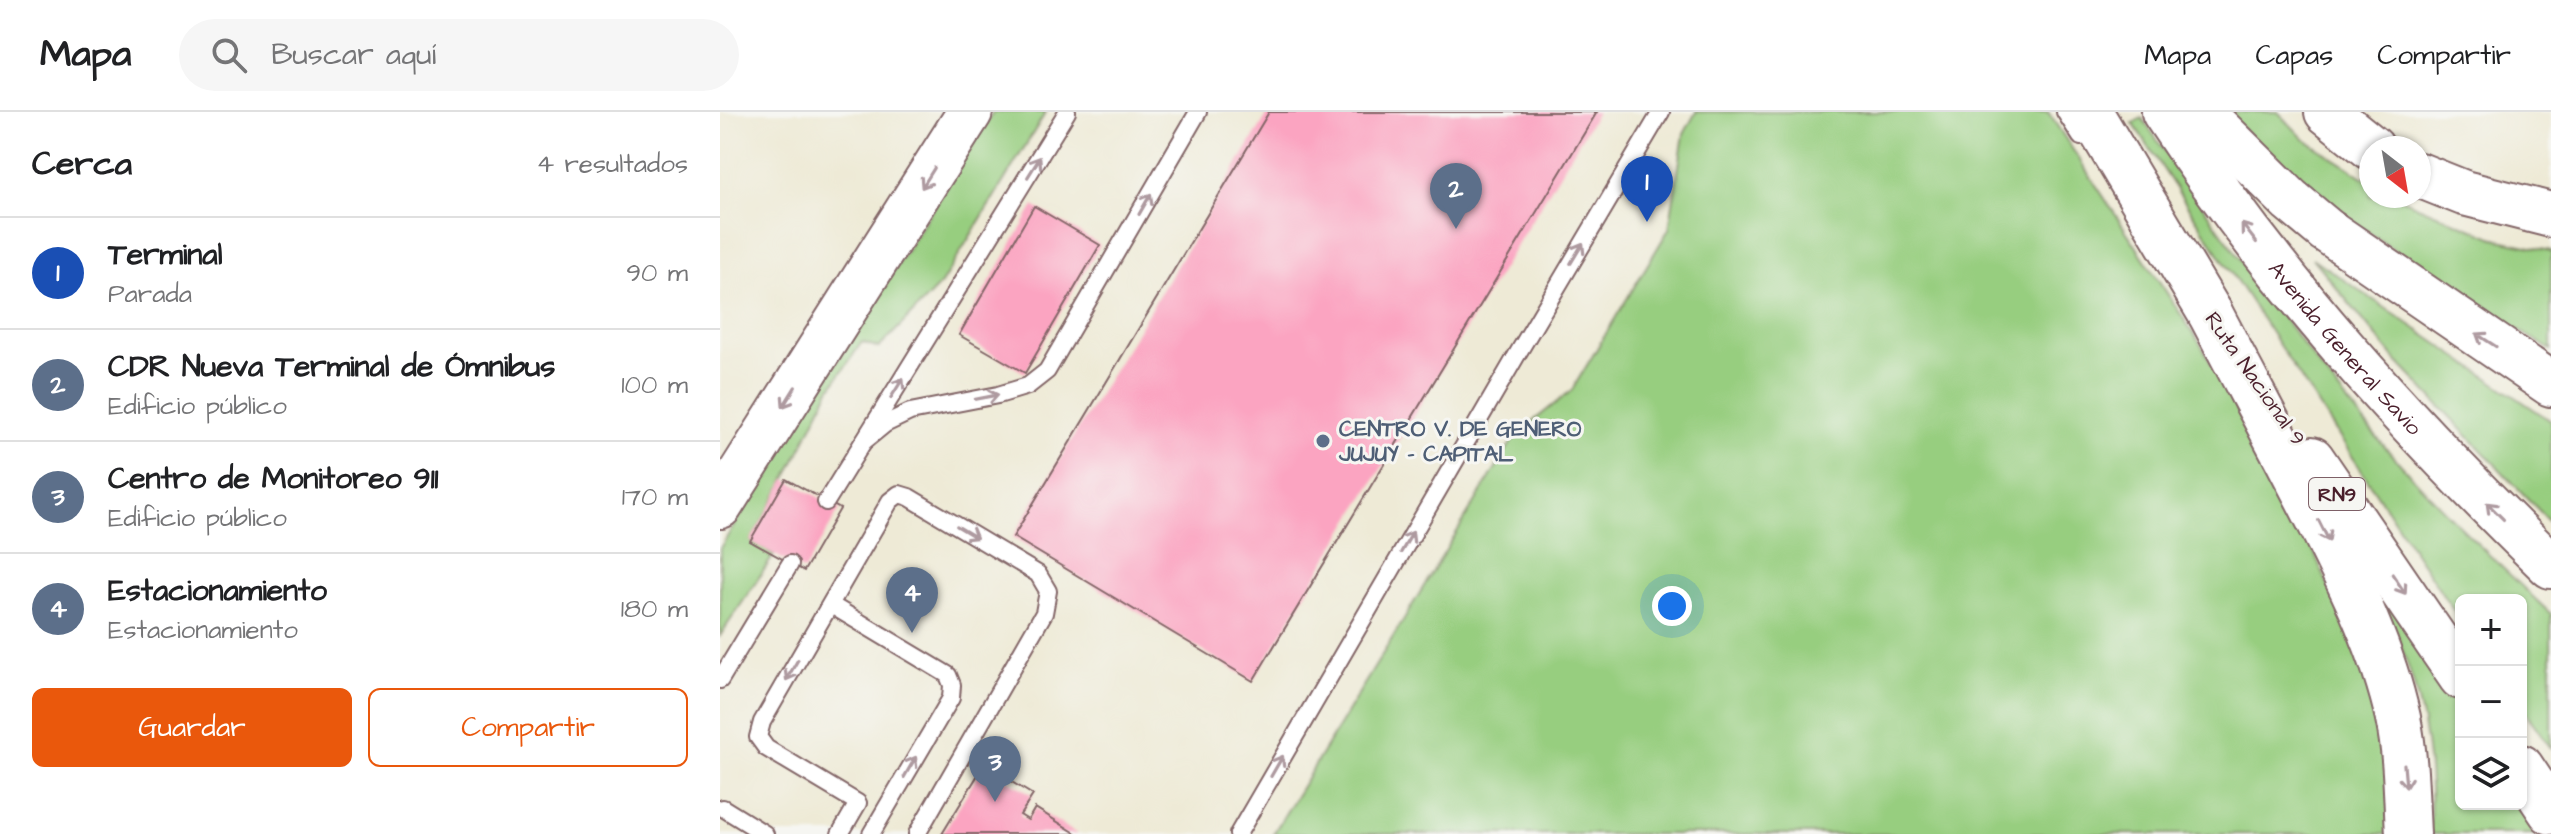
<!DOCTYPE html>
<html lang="es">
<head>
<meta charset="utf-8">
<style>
	:root { --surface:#fff; --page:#f6f6f6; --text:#202124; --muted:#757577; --line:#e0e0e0; --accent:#ea580c }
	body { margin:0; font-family:"Architects Daughter",sans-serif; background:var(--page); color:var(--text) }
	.controls { position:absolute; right:24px; bottom:24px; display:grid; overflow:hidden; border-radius:12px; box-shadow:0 2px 6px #0004 }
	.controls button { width:72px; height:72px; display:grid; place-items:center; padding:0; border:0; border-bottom:2px solid var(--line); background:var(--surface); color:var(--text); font:40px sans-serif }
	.compass { position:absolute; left:1639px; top:24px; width:72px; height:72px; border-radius:50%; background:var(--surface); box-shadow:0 2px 6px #0004; rotate:149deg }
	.you { position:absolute; left:952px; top:494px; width:28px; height:28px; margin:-20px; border:6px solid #fff; border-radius:50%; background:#1a73e8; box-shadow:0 0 0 12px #1a73e833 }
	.badge { display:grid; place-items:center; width:52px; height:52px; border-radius:50%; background:var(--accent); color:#fff; font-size:26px; font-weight:700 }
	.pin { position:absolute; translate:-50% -66px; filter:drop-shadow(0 2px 4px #0008) }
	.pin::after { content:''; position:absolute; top:42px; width:28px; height:24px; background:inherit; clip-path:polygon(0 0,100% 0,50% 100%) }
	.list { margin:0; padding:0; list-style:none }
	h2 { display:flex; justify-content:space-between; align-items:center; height:104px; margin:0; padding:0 32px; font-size:34px }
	h2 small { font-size:26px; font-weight:400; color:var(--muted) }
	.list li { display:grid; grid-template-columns:52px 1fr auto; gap:24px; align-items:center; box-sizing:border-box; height:112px; padding:0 32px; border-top:2px solid var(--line) }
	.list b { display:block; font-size:30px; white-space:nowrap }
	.list p { margin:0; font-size:26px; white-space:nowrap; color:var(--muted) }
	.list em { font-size:26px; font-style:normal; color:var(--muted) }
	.actions { display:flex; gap:16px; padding:24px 32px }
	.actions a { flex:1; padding:18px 0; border:2px solid var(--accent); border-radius:12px; text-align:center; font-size:28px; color:var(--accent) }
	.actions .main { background:var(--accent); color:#fff }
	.icon { flex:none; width:44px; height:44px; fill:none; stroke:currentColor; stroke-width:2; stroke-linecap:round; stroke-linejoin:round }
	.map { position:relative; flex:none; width:1831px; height:722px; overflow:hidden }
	header { display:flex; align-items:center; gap:48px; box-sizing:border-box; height:112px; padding:0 40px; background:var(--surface); border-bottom:2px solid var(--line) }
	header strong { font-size:38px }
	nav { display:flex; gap:44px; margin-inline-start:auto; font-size:28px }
	.search { width:560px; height:72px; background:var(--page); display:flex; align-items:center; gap:20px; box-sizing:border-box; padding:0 28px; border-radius:44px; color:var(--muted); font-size:30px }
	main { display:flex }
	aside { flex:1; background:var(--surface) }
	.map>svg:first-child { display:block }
	.green { fill:#97ce7f; stroke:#707655; stroke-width:2 }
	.building { fill:#fba4c1 }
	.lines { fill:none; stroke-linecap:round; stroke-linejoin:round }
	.lane-casing { stroke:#836667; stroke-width:20 }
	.secondary-casing { stroke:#836667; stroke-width:48 }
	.primary-casing { stroke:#836667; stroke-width:48 }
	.highway-casing { stroke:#836667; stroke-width:48 }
	.lane { stroke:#fff; stroke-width:16 }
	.secondary { stroke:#fff; stroke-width:44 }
	.primary { stroke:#fff; stroke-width:44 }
	.highway { stroke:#fff; stroke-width:44 }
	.oneway { stroke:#ae9aa0 }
	.service-dot { fill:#5c6f8a; stroke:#f6f6f2; stroke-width:3 }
	.labels { text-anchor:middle; stroke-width:6; stroke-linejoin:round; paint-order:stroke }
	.shield { fill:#f6f6f2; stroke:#7e6067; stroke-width:2 }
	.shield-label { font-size:20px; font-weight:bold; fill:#4a1f2b }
	.street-label { font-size:22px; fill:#4a1f2b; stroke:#f6f6f2 }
	.service-label { font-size:22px; font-weight:bold; fill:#4e5e75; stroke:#f6f6f2; text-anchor:start }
</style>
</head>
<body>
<header>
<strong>Mapa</strong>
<div class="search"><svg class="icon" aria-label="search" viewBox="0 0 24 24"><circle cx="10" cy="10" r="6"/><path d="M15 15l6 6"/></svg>Buscar aquí</div>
<nav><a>Mapa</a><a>Capas</a><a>Compartir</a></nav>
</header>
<main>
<aside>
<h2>Cerca<small>4 resultados</small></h2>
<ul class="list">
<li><span class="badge" style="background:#1a4fb4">1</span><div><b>Terminal</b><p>Parada</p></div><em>90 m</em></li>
<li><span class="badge" style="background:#5c6f8a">2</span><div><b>CDR Nueva Terminal de Ómnibus</b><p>Edificio público</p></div><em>100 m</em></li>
<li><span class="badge" style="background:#5c6f8a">3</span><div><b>Centro de Monitoreo 911</b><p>Edificio público</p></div><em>170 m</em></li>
<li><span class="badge" style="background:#5c6f8a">4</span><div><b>Estacionamiento</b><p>Estacionamiento</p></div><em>180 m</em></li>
</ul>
<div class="actions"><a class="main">Guardar</a><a>Compartir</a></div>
</aside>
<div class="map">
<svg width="1831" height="722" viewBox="0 0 1831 722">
	<rect width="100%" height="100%" fill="#f6f6f2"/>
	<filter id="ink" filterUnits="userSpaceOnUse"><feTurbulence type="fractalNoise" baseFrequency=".0125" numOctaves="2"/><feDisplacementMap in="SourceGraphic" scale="16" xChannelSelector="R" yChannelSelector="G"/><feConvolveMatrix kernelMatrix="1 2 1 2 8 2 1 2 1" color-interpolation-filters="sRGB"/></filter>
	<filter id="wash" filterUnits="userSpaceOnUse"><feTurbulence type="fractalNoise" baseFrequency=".006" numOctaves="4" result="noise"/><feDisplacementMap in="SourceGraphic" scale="32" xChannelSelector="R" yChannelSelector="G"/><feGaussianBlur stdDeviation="1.8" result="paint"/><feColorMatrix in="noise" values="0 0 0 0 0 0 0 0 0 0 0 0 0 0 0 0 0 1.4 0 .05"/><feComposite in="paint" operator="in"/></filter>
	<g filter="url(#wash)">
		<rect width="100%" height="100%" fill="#eeead6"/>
		<g class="green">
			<path d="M 273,0 L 326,0 L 221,172 L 159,236 L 142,230 L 110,277 L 66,367 L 31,429 L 54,443 L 0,524 L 0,436 Z"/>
			<path d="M 976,0 L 1328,0 L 1481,233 L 1591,433 L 1646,561 L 1666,636 L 1670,722 L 553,722 L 796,323 L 852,278 L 949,117 L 964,22 Z"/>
			<path d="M 1504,0 L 1558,0 L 1584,27 L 1651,70 L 1651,84 L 1674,84 L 1779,128 L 1831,139 L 1831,238 L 1730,176 L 1596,84 Z"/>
			<path d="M 1422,6 C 1496,113 1569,220 1652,320 C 1707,385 1769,443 1831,502 L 1831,636 L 1801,594 L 1801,488 L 1741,488 L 1741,510 L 1413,11 Z"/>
			<path d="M 1592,146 L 1831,309 L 1831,411 L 1675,247 Z"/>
			<path d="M 1614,401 L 1741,597 L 1741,692 L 1801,692 L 1801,690 L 1822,722 L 1709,722 C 1714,664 1705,600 1685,545 C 1667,495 1638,448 1614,401 Z"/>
		</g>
		<g id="blocks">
			<g class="building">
				<path d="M 549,0 L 877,0 L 533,569 L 293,425 Z"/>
				<path d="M 314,94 L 380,133 L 305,261 L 239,223 Z"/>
				<path d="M 66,367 L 120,397 L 84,459 L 30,429 Z"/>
				<path d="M 264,653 L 313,683 L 300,703 L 308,708 L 315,696 L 357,722 L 222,722 Z"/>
			</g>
		</g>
	</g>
	<g filter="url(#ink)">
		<use href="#blocks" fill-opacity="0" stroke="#836667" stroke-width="2"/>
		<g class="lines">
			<defs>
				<g id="lane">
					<path d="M 1345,0 L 1361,25"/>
					<path d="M 143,330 L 165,312 L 190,300 L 278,283 L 308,274 L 327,259 L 478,0"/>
					<path d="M 106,390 L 347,0"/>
					<path d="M 111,493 L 228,563 L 232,573 L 231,586 L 151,722"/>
					<path d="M 0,568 L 70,452"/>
					<path d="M 3,696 L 45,722"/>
					<path d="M 120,722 L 138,691 L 46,636 L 38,625 L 42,610 L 170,389 L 179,382 L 189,385 L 318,462 L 328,479 L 324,501 L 197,722"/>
					<path d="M 518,722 L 798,241 L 941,0"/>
				</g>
				<g id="secondary">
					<path d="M 1607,0 L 1652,36"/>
					<path d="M 1699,63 L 1744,81 L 1831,103"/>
					<path d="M 0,394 L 250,0"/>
				</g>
				<path id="primary" d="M 1370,0 L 1490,201"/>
				<g id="highway">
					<path id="s1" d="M 1444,0 C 1553,167 1688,315 1831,454"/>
					<path d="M 1481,0 L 1570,88 L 1606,118 L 1831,272"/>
					<path d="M 1490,201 C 1527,272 1565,342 1601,413 C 1632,475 1663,538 1678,606 C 1686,644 1686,684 1688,722"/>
					<path d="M 1592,347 L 1741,565"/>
					<path d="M 1801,655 L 1831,700"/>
				</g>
			</defs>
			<use href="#lane" class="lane-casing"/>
			<use href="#secondary" class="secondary-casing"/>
			<use href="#primary" class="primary-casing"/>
			<use href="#highway" class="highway-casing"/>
			<use href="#lane" class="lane"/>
			<use href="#secondary" class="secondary"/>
			<use href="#primary" class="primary"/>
			<use href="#highway" class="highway"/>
		</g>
		<defs><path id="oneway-shaft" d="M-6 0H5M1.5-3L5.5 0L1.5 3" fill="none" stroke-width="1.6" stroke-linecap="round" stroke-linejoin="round" transform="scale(2)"/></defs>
		<g class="oneway">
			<use href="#oneway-shaft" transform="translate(314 55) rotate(-58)"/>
			<use href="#oneway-shaft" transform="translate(208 66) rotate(122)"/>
			<use href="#oneway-shaft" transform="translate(425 92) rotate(-60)"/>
			<use href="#oneway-shaft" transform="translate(1529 121) rotate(-128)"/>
			<use href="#oneway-shaft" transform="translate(857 141) rotate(-59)"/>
			<use href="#oneway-shaft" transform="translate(1766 228) rotate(-147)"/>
			<use href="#oneway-shaft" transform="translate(177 276) rotate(-58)"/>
			<use href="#oneway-shaft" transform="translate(69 285) rotate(122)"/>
			<use href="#oneway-shaft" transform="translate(267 285) rotate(-11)"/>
			<use href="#oneway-shaft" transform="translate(1775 399) rotate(-135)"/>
			<use href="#oneway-shaft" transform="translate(1604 419) rotate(63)"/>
			<use href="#oneway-shaft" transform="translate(247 420) rotate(31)"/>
			<use href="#oneway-shaft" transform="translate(687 430) rotate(-60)"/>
			<use href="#oneway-shaft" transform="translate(1679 472) rotate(56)"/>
			<use href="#oneway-shaft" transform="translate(72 558) rotate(120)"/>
			<use href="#oneway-shaft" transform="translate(557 654) rotate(-60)"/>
			<use href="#oneway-shaft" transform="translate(190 655) rotate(-60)"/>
			<use href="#oneway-shaft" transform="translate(1685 664) rotate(85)"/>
		</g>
	</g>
	<circle class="service-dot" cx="603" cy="329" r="8"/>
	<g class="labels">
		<rect class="shield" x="1589" y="366" width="56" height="32" rx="6"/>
		<g class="shield-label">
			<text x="1617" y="389">RN9</text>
		</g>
		<g class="street-label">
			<text dy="8" stroke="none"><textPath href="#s1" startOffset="298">Avenida General Savio</textPath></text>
			<text transform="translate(1536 266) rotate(55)" y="8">Ruta Nacional 9</text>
		</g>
		<g class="service-label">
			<text x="619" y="324">CENTRO V. DE GENERO<tspan x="619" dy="25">JUJUY - CAPITAL</tspan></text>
		</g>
	</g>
</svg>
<div class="controls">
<button>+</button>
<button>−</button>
<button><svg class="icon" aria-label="layers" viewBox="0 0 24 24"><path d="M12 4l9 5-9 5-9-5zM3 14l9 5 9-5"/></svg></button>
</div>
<svg class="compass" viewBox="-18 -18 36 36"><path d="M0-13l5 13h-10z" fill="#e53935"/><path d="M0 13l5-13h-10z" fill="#757577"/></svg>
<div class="you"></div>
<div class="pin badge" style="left:927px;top:110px;background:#1a4fb4">1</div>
<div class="pin badge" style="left:736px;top:117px;background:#5c6f8a">2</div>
<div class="pin badge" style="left:275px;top:690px;background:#5c6f8a">3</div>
<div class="pin badge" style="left:192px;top:521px;background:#5c6f8a">4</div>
</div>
</main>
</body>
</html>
